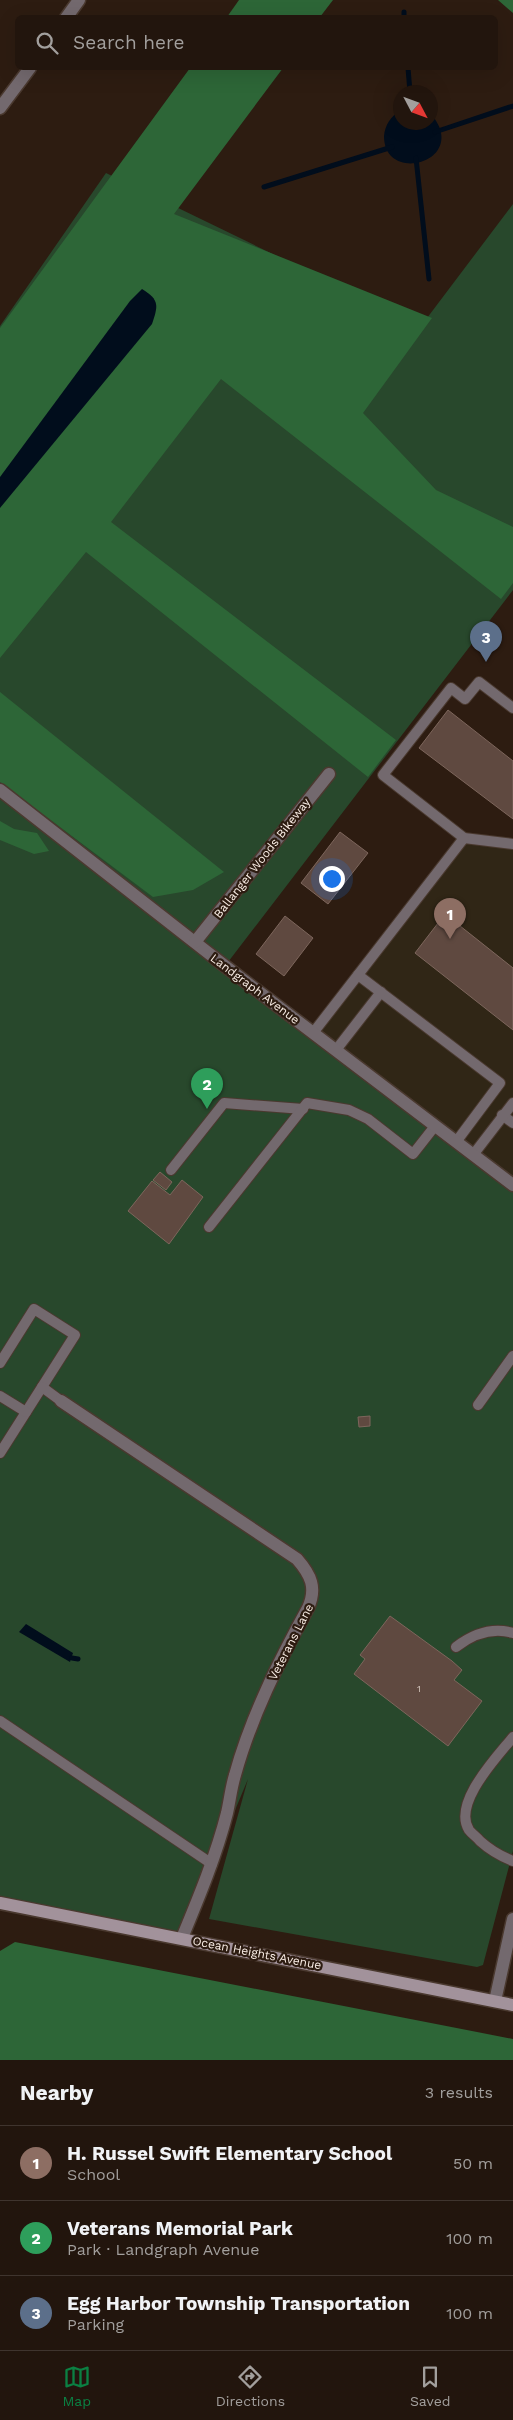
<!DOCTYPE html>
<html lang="en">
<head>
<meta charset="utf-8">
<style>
	:root { --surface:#22150d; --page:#2e221b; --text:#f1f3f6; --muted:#a29f9d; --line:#3f342e; --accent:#0b8043 }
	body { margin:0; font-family:"Work Sans",sans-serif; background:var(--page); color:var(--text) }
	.compass { position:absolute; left:393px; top:85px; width:45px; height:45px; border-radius:50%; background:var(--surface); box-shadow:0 5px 20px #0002; rotate:131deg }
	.you { position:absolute; left:331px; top:878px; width:18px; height:18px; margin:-12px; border:4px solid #fff; border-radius:50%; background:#1a73e8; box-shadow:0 0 0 8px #1a73e833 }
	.badge { display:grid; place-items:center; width:32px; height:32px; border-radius:50%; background:var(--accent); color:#fff; font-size:16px; font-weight:700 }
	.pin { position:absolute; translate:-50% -41px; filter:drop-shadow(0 1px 2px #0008) }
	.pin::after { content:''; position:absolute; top:26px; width:18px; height:15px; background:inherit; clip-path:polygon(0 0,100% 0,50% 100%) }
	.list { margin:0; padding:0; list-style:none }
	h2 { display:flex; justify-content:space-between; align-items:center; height:65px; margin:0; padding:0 20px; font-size:21px }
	h2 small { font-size:16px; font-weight:400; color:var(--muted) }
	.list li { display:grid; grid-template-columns:32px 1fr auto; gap:15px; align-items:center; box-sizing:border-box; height:75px; padding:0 20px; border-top:1px solid var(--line) }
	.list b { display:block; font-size:19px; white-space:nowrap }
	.list p { margin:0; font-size:16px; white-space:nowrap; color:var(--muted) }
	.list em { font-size:16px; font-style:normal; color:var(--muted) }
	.icon { flex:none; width:28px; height:28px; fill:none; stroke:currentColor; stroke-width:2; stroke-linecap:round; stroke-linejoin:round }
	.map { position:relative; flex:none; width:513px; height:2060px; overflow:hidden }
	.search { position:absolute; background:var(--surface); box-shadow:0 5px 20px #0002; left:15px; right:15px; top:15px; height:55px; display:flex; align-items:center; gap:12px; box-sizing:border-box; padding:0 18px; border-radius:8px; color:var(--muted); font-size:19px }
	.sheet { height:290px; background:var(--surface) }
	nav { display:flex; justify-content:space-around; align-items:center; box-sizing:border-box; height:70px; border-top:1px solid var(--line); background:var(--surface); font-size:14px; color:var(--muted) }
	nav a { display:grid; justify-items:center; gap:2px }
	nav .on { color:var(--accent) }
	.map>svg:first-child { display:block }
	.education { fill:#302616 }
	.green { fill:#28482c }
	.forest { fill:#2d6637 }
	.water { fill:#010d1c }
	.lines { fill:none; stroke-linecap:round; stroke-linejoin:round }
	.stream { stroke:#010d1c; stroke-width:5 }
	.building { fill:#5f4940; stroke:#7d665c }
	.lane-casing { stroke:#4a392f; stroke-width:12 }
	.street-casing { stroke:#4a392f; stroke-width:15 }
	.secondary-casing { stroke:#4a392f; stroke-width:15 }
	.lane { stroke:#73696e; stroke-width:10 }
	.street { stroke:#73696e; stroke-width:12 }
	.secondary { stroke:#a2929b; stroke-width:12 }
	.labels { text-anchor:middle; stroke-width:4.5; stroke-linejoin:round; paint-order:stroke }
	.number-label { font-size:10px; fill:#d3c5bc }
	.street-label { font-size:12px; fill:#faeee6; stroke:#2d1c11 }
</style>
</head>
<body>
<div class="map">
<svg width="513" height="2060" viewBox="0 0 513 2060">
	<rect width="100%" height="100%" fill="#2d1c11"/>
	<path class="education" d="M 464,838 L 513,844 L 513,1185 L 313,1033 Z"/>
	<path class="green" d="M 106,173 L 421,326 L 513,204 L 513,590 L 225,966 L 513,1186 L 513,1851 L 483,1965 L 477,1967 L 209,1919 L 248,1779 L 182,1938 L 0,1903 L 0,326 Z"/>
	<g class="forest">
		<path d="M 239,0 L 333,0 L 320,17 L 227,17 Z"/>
		<path d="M 498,0 L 513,0 L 513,13 Z"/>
		<path d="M 190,68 L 283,68 L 174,214 L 432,318 L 363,413 L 436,490 L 513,527 L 513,583 L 501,599 L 221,379 L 111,522 L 396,740 L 368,777 L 86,552 L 0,658 L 0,328 Z"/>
		<path d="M 0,692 L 224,872 L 193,890 L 153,897 L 0,782 Z"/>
		<path d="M 0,821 L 14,829 L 37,833 L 49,851 L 34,854 L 0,840 Z"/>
		<path d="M 15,1942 L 513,2039 L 513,2060 L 0,2060 L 0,1951 Z"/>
	</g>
	<g class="water">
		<path d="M 400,111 L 400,122 L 430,122 L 431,114 C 471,161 384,186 384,136 C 385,125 391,116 400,111 Z"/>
		<path d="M 142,289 C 160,300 158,306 152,324 L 0,508 L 0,477 L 130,301 Z"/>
		<path d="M 26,1624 L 73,1653 L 70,1662 L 19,1632 Z"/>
	</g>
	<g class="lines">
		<g class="stream">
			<path d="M 404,12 L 404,18"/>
			<path d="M 408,68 L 410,92"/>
			<path d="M 435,132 L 513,106"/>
			<path d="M 416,158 L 429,279"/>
			<path d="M 264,187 L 392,147"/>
			<path d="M 72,1658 L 78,1659"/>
		</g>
	</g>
	<g class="building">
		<path d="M 448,710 L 513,761 L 513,819 L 419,748 Z"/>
		<path d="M 340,832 L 368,853 L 328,904 L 301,883 Z"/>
		<path d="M 445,914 L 513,968 L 513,1030 L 415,953 Z"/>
		<path d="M 285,916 L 313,938 L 284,976 L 256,954 Z"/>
		<path d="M 160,1172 L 172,1182 L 166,1190 L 153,1180 Z"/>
		<path d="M 182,1180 L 203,1197 L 169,1244 L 128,1211 L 152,1181 L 170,1195 Z"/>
		<path d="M 370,1416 L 370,1426 L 359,1427 L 358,1417 Z"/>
		<path d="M 390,1616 L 452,1661 L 462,1670 L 454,1680 L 482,1701 L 448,1746 L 354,1674 L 365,1659 L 360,1655 Z"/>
	</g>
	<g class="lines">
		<defs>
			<g id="lane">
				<path d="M 513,708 L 479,682 L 465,699 L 451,688 L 383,775 L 464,838 L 513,844"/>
				<path d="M 358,975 L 500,1083 L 456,1142"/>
				<path d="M 313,1033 L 464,838"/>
				<path d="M 336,1050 L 381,992"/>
				<path d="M 502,1115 L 513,1123"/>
				<path d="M 473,1155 L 513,1103"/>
				<path d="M 171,1170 L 224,1103 L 303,1109"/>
				<path d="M 209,1227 L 307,1103 L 349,1110 L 368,1119 L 413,1154 L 435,1126"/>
				<path d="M 0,1363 L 34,1309 L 75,1335 L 0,1453"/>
				<path d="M 42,1387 L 61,1401"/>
				<path d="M 0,1396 L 26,1412"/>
				<path d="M 478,1405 L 513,1356"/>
				<path d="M 456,1647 C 473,1634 492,1627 513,1633"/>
				<path d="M 0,1721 L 212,1864"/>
				<path d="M 513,1737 C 498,1756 452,1803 469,1830 C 472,1834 477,1837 480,1841 C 490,1850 500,1856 513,1861"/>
			</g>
			<g id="street">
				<path d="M 66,18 L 79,0"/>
				<path d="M 0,108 L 30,68"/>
				<path d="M 0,790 L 225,966 L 513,1185"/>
				<path d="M 195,942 L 329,774"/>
				<path d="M 61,1401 L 297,1559 C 311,1575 317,1588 308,1608 C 279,1661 251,1717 235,1775 C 231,1788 230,1800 227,1813 C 216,1856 199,1897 182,1938"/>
				<path d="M 495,2001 L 513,1919"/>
			</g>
			<path id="secondary" d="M 0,1903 L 513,2005"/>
		</defs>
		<use href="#lane" class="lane-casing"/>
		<use href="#street" class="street-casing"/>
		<use href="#secondary" class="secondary-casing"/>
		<use href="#lane" class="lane"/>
		<use href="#street" class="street"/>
		<use href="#secondary" class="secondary"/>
	</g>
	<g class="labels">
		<g class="number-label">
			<text x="419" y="1692">1</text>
		</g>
		<g class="street-label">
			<text transform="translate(262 858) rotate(-52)" y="4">Ballanger Woods Bikeway</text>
			<text transform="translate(255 989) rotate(37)" y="4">Landgraph Avenue</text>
			<text transform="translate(291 1642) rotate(-63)" y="4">Veterans Lane</text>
			<text transform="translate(257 1953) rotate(11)" y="4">Ocean Heights Avenue</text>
		</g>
	</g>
</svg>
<svg class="compass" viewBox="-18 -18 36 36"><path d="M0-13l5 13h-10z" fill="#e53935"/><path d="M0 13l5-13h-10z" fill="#a29f9d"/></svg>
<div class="you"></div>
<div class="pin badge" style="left:450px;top:939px;background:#8d6e63">1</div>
<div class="pin badge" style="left:207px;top:1109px;background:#2e9e5b">2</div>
<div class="pin badge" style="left:486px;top:662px;background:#5c6f8a">3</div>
<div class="search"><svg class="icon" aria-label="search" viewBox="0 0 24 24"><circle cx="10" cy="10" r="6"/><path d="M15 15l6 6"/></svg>Search here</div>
</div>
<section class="sheet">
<h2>Nearby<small>3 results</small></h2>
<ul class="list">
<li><span class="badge" style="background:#8d6e63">1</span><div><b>H. Russel Swift Elementary School</b><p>School</p></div><em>50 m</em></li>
<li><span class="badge" style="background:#2e9e5b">2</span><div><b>Veterans Memorial Park</b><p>Park · Landgraph Avenue</p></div><em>100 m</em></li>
<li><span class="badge" style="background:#5c6f8a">3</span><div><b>Egg Harbor Township Transportation</b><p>Parking</p></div><em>100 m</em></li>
</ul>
</section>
<nav>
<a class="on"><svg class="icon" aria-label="map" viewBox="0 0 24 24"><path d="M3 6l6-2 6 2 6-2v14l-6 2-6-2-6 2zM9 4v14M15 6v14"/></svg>Map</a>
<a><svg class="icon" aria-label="directions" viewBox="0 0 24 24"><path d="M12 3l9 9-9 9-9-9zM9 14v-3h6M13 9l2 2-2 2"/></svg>Directions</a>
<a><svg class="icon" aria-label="saved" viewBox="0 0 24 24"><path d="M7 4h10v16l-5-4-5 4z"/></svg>Saved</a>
</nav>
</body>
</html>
